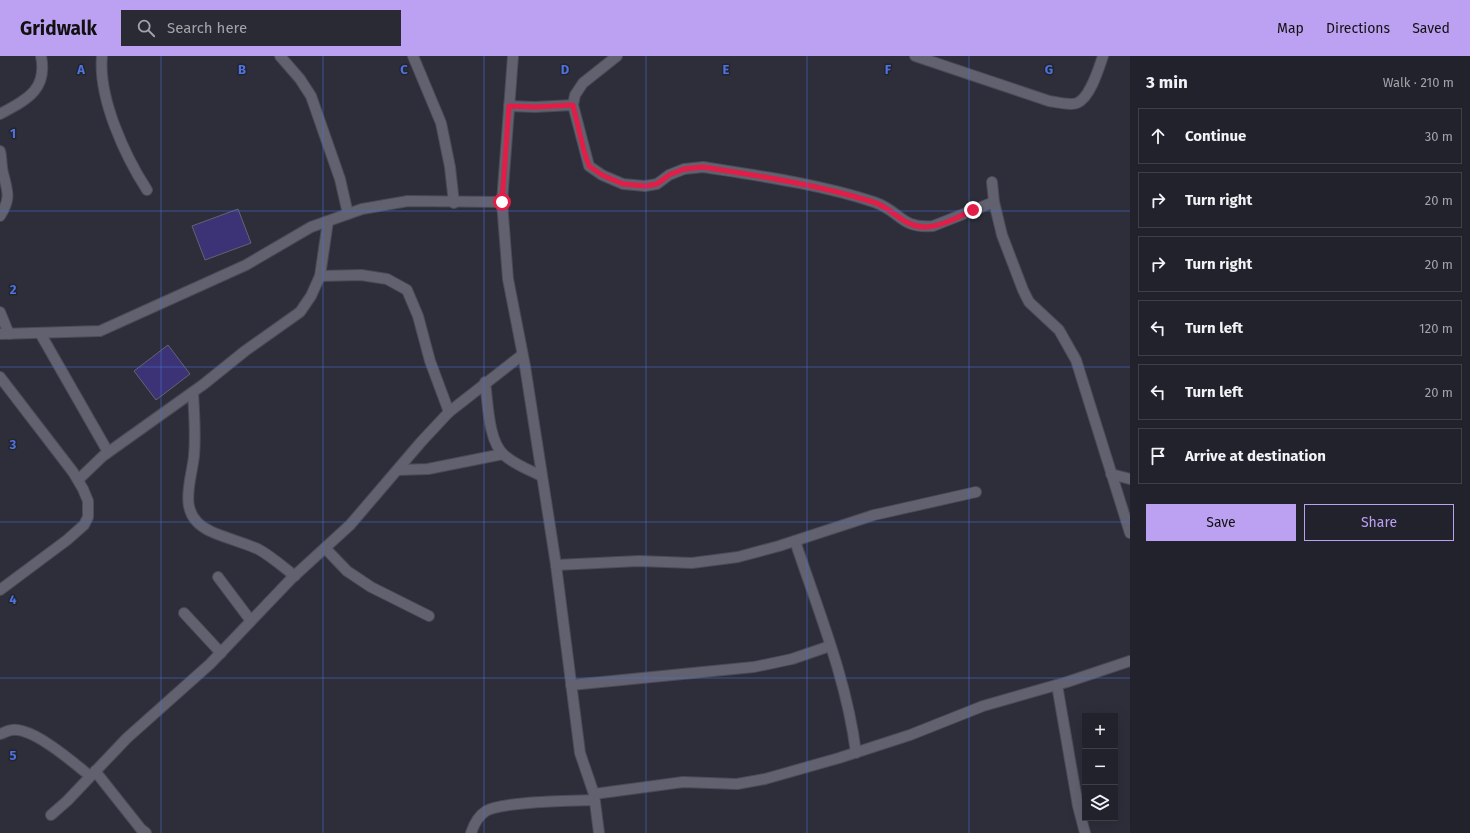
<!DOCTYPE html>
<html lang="en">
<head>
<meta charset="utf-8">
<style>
	:root { --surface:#22222c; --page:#2a2a34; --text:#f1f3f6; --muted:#a2a4a9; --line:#3f3f48; --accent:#bca0f2 }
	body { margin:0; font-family:"Fira Sans",sans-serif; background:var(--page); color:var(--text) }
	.controls { position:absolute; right:12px; bottom:12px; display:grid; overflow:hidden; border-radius:0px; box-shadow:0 4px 16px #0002 }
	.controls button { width:36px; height:36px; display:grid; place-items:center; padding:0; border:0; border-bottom:1px solid var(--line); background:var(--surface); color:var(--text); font:20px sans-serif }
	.stop { position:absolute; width:12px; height:12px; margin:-9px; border:3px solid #e11d48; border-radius:50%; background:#fff }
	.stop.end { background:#e11d48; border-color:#fff; box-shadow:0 1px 4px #0008 }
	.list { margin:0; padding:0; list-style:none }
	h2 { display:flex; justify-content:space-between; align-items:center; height:52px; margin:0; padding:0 16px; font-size:17px }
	h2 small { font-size:13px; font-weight:400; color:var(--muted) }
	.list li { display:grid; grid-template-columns:26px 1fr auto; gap:12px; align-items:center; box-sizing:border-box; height:56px; margin:0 8px 8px; padding:0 8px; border:1px solid var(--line); border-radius:0px }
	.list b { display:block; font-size:15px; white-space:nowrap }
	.list em { font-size:13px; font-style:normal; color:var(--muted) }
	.actions { display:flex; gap:8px; padding:12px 16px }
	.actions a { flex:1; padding:9px 0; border:1px solid var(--accent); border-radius:0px; text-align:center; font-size:14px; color:var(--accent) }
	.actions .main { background:var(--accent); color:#111 }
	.icon { flex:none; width:22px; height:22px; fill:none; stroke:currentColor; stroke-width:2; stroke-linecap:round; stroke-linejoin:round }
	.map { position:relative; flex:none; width:1130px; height:777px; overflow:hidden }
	header { display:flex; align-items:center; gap:24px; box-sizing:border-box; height:56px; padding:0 20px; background:var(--accent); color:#111 }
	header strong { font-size:19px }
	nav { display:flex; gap:22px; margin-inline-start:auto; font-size:14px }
	.search { width:280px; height:36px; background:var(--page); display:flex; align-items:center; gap:10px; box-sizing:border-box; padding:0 14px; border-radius:0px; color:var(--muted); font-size:15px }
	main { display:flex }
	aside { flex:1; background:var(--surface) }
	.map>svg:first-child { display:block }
	.building { fill:#3b3375; stroke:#636372 }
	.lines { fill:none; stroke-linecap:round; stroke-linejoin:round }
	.minor-casing { stroke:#4b4b56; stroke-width:12 }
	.minor { stroke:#616170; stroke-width:10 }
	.route { stroke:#e11d48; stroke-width:5 }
	.grid { fill:none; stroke:#4e73dc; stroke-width:1; stroke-opacity:0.55 }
	.grid-label { font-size:13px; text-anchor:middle; font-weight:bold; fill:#4e73dc; stroke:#242431; stroke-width:3; stroke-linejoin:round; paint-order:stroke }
</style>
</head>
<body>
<header>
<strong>Gridwalk</strong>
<div class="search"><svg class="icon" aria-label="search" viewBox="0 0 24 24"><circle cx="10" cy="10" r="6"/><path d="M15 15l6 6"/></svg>Search here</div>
<nav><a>Map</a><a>Directions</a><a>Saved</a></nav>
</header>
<main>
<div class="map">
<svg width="1130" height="777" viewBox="0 0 1130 777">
	<rect width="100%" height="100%" fill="#2e2e3b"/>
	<g class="building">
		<path d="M 238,153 L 251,187 L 205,204 L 192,170 Z"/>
		<path d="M 168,289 L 190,318 L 156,344 L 134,315 Z"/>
	</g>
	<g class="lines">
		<defs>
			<g id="minor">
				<path d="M 102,0 C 98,42 125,100 147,134"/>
				<path d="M 280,0 L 300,23 L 311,40 L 340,123 L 348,158"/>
				<path d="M 413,0 L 441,67 L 450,111 L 454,147"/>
				<path d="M 513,0 L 502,146 L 508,223 L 525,310 L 556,509 L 580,697 L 594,738 L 599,777"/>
				<path d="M 617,0 L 583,27 L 575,39 L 573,49 L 589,110 L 602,119 L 623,128 L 645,130 L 657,128 L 669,119 L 684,113 L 703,111 C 760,120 819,128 874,146 C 901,155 900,173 933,170 L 994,146"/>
				<path d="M 915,0 L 1049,45 C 1057,46 1069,50 1077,47 C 1090,42 1099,12 1103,0"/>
				<path d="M 509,50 L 535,51 L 573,49"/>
				<path d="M 0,58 C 26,44 48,34 41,0"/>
				<path d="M 0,95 C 2,102 1,110 3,117 C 8,136 11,143 0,160"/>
				<path d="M 992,126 L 994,146 L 1002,179 L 1023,234 L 1029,246 L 1059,274 L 1076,304 L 1130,477"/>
				<path d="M 320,220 L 361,219 L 387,223 L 407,234 L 418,260 L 430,305 L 449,356"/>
				<path d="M 0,256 L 9,278"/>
				<path d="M 40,277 L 108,396"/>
				<path d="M 0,278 L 100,275 L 246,209 L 311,171 L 362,153 L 408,145 L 502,146"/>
				<path d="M 0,321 L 73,416 L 83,433 L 88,445 L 88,461 L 84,469 L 67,484 L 0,534"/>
				<path d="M 485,326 C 488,346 488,385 504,399 C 515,409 529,414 542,420"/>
				<path d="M 193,336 C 194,357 196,378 194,400 C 191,427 176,459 210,475 C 225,482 242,486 258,493 C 271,500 283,511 295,520"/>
				<path d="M 398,414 L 428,413 L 503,398"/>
				<path d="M 1111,418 L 1130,423"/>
				<path d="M 78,424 L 103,400 L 204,328 L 245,295 L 300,256 L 311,240 L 320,220 L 328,165"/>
				<path d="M 795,485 C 818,554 847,624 856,697"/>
				<path d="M 325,492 L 347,515 L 371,531 L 429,560"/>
				<path d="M 556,509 L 639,505 L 692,507 L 738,501 L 779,490 L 874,459 L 976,436"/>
				<path d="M 218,521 L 251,565"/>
				<path d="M 184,557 L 221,597"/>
				<path d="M 571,629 L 754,611 L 792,603 L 830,590"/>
				<path d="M 1057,629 L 1078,750 L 1085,777"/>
				<path d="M 0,678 C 4,677 8,674 12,674 C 33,671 74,707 90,720"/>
				<path d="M 95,715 L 141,773 L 146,777"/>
				<path d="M 594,738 L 683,726 L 737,728 L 765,723 L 839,702 L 910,679 L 983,650 L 1067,626 L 1130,605"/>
				<path d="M 51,759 L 67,745 L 127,682 L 210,608 L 292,522 L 350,469 L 421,386 L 449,356 L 522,299"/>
				<path d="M 471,777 C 474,768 478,760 486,755 C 502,745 572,745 594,744"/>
			</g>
		</defs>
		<use href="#minor" class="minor-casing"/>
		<use href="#minor" class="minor"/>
	</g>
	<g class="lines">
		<path class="route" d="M 502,146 L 509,50 L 535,51 L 573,49 L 584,95 L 589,110 L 602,119 L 623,128 L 645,130 L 657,128 L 669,119 L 684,113 L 703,111 C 760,120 818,129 873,146 C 893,152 903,171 924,171 C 941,171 958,161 973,154"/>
	</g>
	<path class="grid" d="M 161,0 L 161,777M 323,0 L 323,777M 484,0 L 484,777M 646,0 L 646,777M 807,0 L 807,777M 969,0 L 969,777M 0,155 L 1130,155M 0,311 L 1130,311M 0,466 L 1130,466M 0,622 L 1130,622"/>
	<g class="grid-label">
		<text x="81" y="18">A</text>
		<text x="242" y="18">B</text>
		<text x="404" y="18">C</text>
		<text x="565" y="18">D</text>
		<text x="726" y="18">E</text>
		<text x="888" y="18">F</text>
		<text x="1049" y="18">G</text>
		<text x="13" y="82">1</text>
		<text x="13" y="238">2</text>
		<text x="13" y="393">3</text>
		<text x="13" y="548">4</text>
		<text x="13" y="704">5</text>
	</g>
</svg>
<div class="controls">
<button>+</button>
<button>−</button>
<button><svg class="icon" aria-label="layers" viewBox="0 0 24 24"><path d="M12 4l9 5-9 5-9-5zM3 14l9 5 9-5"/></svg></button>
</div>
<div class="stop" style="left:502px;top:146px"></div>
<div class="stop end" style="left:973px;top:154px"></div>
</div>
<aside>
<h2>3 min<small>Walk · 210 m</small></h2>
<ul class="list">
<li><svg class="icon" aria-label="ahead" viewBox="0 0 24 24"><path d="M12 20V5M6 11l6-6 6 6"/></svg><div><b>Continue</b></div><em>30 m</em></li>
<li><svg class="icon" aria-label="right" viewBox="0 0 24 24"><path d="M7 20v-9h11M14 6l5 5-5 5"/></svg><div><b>Turn right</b></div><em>20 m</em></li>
<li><svg class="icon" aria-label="right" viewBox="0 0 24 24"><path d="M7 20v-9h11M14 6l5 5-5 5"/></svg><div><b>Turn right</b></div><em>20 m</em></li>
<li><svg class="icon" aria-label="left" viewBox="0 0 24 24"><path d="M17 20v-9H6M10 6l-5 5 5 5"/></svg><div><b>Turn left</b></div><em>120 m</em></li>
<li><svg class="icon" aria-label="left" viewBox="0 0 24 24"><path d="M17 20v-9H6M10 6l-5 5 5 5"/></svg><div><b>Turn left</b></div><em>20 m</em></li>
<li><svg class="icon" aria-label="arrive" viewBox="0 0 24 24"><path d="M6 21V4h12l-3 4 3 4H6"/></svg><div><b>Arrive at destination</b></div></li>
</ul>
<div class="actions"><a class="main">Save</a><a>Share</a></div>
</aside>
</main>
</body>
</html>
